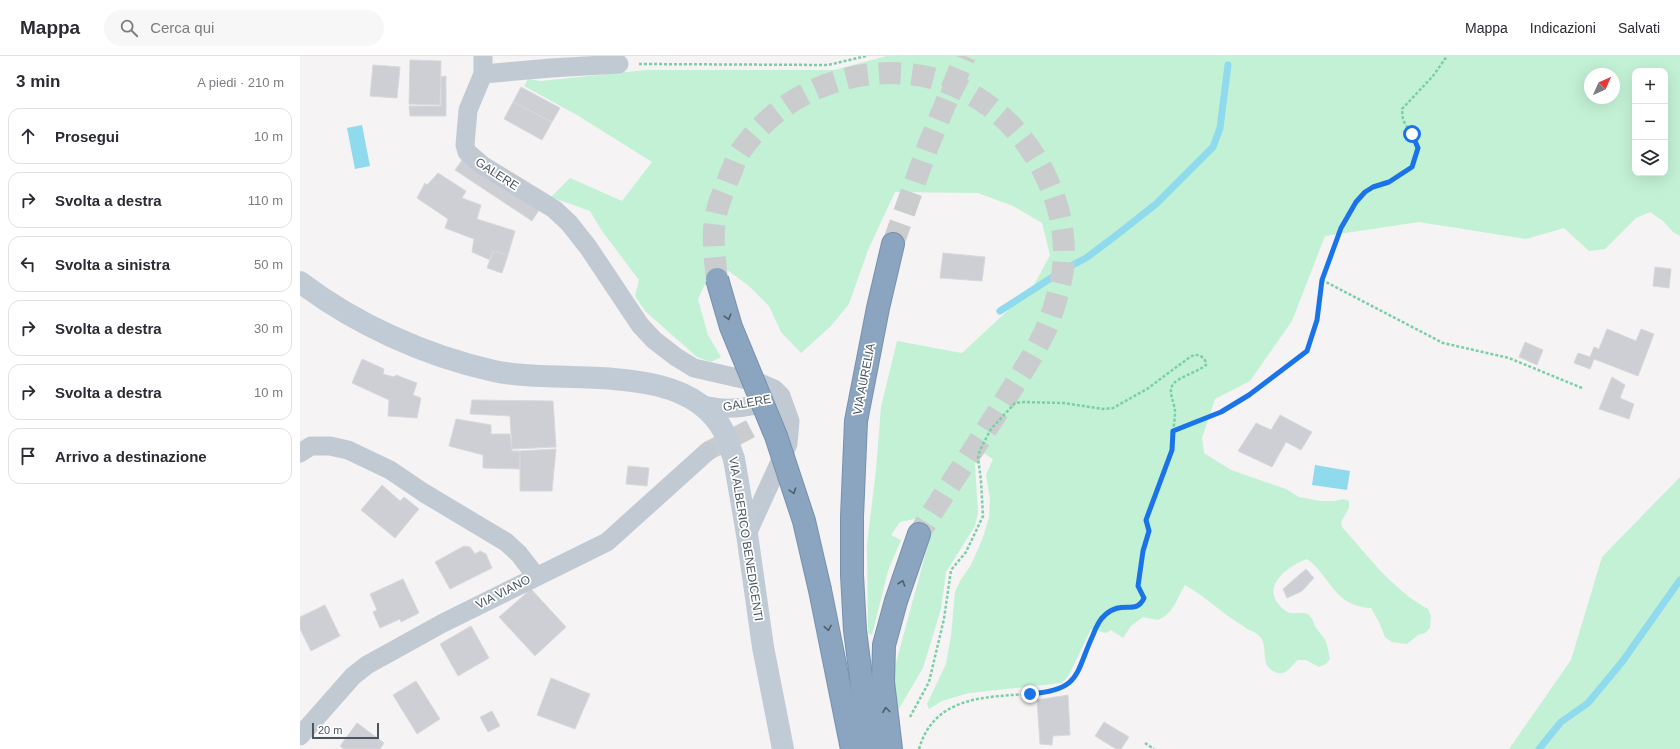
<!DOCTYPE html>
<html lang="it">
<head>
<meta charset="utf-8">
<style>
	:root { --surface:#fff; --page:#f7f7f7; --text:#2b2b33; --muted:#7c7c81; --line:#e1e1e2 }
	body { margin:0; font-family:Helvetica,sans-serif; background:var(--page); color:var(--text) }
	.controls { position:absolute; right:12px; top:12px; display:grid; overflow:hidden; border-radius:8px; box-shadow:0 4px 16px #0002 }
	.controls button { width:36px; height:36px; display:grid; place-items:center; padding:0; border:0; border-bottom:1px solid var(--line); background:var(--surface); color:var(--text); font:20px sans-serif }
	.compass { position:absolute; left:1284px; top:12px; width:36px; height:36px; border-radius:50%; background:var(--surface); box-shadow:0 4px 16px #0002; rotate:45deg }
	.scale { position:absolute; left:12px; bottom:10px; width:67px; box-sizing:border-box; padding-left:4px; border:2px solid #4a5661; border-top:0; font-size:11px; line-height:14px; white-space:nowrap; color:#4a5661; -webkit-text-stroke:3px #fff; paint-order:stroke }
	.stop { position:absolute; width:12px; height:12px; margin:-9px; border:3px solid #1a73e8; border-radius:50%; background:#fff }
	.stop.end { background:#1a73e8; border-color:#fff; box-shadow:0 1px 4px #0008 }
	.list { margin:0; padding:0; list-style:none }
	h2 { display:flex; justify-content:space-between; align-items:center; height:52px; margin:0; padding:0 16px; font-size:17px }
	h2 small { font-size:13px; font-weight:400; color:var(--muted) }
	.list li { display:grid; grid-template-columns:26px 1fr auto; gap:12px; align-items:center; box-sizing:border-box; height:56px; margin:0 8px 8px; padding:0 8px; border:1px solid var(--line); border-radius:12px }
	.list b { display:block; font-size:15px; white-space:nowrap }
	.list em { font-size:13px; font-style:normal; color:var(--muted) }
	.icon { flex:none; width:22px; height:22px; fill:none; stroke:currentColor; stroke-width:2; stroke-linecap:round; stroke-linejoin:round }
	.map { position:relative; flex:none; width:1380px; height:693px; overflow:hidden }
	header { display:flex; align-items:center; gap:24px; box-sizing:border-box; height:56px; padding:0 20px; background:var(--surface); border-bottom:1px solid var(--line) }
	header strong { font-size:19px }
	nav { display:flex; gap:22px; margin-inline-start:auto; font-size:14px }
	.search { width:280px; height:36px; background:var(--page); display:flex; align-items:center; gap:10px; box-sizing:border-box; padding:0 14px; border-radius:22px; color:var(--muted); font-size:15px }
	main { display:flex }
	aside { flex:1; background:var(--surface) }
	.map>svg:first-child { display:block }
	.green { fill:#c3f1d5; fill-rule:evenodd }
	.water { fill:#90daee }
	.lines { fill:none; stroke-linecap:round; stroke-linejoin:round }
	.stream { stroke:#90daee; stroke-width:7 }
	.building { fill:#cdcfd5; stroke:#d7d9de }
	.street-tunnel { stroke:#caccce; stroke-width:19; stroke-dasharray:19 10; stroke-linecap:butt }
	.highway-tunnel { stroke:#caccce; stroke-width:22; stroke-dasharray:22 11; stroke-linecap:butt }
	.highway-casing { stroke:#7690ad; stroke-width:24 }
	.path { stroke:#7ad0a6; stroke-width:2.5; stroke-dasharray:3 2; stroke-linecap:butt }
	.street { stroke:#c1cad2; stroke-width:19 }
	.secondary { stroke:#c1cbd6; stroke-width:22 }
	.highway { stroke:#8ba5c1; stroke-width:22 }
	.highway-bridge-casing { stroke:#7690ad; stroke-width:24; stroke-linecap:butt }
	.secondary-bridge { stroke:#c1cbd6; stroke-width:22 }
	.highway-bridge { stroke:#8ba5c1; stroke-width:22 }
	.oneway { stroke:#505e6b }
	.route { stroke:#1a73e8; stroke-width:5 }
	.labels { text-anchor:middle; stroke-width:3.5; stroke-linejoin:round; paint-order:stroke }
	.street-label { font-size:12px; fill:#4a5661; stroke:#fff }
</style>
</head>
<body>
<header>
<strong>Mappa</strong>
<div class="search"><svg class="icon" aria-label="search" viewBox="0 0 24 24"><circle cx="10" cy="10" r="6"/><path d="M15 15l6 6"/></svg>Cerca qui</div>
<nav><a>Mappa</a><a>Indicazioni</a><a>Salvati</a></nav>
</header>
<main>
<aside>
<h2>3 min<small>A piedi · 210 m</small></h2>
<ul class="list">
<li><svg class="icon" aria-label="ahead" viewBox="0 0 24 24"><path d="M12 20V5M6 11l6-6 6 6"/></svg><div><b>Prosegui</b></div><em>10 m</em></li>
<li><svg class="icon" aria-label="right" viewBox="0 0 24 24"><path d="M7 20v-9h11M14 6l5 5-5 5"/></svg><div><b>Svolta a destra</b></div><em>110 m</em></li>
<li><svg class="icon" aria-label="left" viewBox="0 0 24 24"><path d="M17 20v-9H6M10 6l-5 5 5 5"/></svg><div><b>Svolta a sinistra</b></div><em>50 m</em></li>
<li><svg class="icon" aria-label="right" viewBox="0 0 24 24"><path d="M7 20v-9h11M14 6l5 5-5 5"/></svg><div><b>Svolta a destra</b></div><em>30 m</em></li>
<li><svg class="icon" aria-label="right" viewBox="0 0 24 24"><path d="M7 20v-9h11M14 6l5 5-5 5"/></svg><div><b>Svolta a destra</b></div><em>10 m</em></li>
<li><svg class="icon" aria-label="arrive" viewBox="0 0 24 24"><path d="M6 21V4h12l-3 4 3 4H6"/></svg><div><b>Arrivo a destinazione</b></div></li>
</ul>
</aside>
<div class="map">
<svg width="1380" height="693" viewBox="0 0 1380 693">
	<rect width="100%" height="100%" fill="#f5f3f3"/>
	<g class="green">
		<path d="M 587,0 L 1380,0 L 1380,180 L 1373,176 L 1363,165 L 1350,156 L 1336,162 L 1305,193 L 1289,195 L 1264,172 L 1226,183 L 1119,166 L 1025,180 L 992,265 L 950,325 L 915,343 L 902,382 L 904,397 L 931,414 L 986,433 L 999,441 L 1020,445 L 1035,445 L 1043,443 L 1049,445 L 1049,452 L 1041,466 L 1042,471 C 1069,501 1093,534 1128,553 L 1131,560 L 1130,572 L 1125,577 L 1118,579 L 1107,588 L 1092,586 L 1085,581 L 1079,566 L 1071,552 C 1034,551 1031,520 1007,503 C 985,511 957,534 986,555 C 993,560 1002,554 1009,559 C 1013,563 1013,565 1015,570 C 1017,574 1021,578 1024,582 C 1028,588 1028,596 1030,603 L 1026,608 L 1019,611 L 1006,604 L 998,604 C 990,611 985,622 973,615 C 960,608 968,592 961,582 C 956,575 949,575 943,570 C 923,558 906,541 885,529 C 876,544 874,557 858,564 L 843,561 L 831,570 L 823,582 L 811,574 L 806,577 L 791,573 L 770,617 L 766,623 L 761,627 L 669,637 L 642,645 L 629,653 L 627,648 L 646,608 L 651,580 L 655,536 L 660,525 L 671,509 L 682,484 L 689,462 L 690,443 L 686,419 L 693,403 L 676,392 L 675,409 L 678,457 L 675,470 L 646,516 L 641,553 L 623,612 L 594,661 L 593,618 L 630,481 L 628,474 L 622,465 L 614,463 L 600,466 L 591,479 L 601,484 L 588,515 L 572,579 L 568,577 L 567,488 L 576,414 L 581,351 L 597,285 L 662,297 L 733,231 L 750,199 L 742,167 L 713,150 L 678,137 L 595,136 L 568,194 L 549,248 L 531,270 L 501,297 L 481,276 L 469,250 L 449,230 L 426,213 L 404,230 L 398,243 L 408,279 L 421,301 L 411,306 L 397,301 L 345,255 L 335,240 L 339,224 L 302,175 L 290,155 L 251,141 L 270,122 L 322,145 L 352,106 L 277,59 L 224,30 L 228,23 L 241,25 L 346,14 L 534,14 ZM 1335,15 L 1365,15 L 1365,117 L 1335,117 ZM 1290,18 L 1314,18 L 1314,42 L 1290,42 Z"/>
		<path d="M 1380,421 L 1380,693 L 1209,693 L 1271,604 L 1302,501 Z"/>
	</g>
	<g class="water">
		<path d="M 62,69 L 70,110 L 55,113 L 47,72 Z"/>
		<path d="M 1015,409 L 1050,415 L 1047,434 L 1012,429 Z"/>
	</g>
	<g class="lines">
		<g class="stream">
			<path d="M 700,255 L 765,213 L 786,202 L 814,181 L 856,148 L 913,91 L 920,72 L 928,9"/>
			<path d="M 1239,693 L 1261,666 L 1288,647 L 1322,606 L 1380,524"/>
		</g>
	</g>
	<g class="building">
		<path d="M 110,4 L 141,5 L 140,49 L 109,48 Z"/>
		<path d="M 73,9 L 100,11 L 97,42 L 70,40 Z"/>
		<path d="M 146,20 L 146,60 L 110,60 L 109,50 L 141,50 L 141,21 Z"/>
		<path d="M 221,31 L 260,52 L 252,66 L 213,46 Z"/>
		<path d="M 213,46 L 252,66 L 242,84 L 204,63 Z"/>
		<path d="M 163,103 L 239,154 L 232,165 L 155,114 Z"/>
		<path d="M 138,117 L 166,135 L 162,142 L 181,149 L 177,163 L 215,175 L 208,199 L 193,195 L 190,204 L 172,196 L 174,183 L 145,172 L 148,163 L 117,142 L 125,127 L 127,129 Z"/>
		<path d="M 193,195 L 208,199 L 202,217 L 187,212 Z"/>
		<path d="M 643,197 L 685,201 L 682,225 L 640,222 Z"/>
		<path d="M 1355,211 L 1371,213 L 1369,232 L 1353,230 Z"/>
		<path d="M 1307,273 L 1336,285 L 1341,273 L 1354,278 L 1338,320 L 1294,303 L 1290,313 L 1274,307 L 1278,297 L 1290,301 L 1294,291 L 1299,293 Z"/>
		<path d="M 1225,286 L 1243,294 L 1237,309 L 1219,301 Z"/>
		<path d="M 62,303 L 84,313 L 83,318 L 94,321 L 96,319 L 117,327 L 113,339 L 121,342 L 117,362 L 88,360 L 89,344 L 52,327 Z"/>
		<path d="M 1312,321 L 1325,329 L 1320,342 L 1334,348 L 1329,363 L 1299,353 Z"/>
		<path d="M 172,344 L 253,345 L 256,391 L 212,393 L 210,360 L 170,358 Z"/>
		<path d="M 980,359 L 1012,376 L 1001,394 L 986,386 L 972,411 L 938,395 L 956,367 L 971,374 Z"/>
		<path d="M 156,363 L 191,369 L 191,378 L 210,378 L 212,395 L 220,395 L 220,413 L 183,412 L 183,399 L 149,390 Z"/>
		<path d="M 256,393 L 252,435 L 220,435 L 220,395 Z"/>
		<path d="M 328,410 L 349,412 L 347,430 L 326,428 Z"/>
		<path d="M 82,429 L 100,445 L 104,441 L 119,453 L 95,482 L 61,454 Z"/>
		<path d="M 164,490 L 170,491 L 175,498 L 180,495 L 186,498 L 192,512 L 150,533 L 135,506 Z"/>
		<path d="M 1006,513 L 1014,522 L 1002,535 L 987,542 L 983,533 Z"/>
		<path d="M 103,523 L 119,557 L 101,566 L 100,563 L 80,572 L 73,556 L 77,554 L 70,538 Z"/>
		<path d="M 231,533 L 266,571 L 235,600 L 199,561 Z"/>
		<path d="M 25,549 L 40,580 L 11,595 L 0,573 L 0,561 Z"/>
		<path d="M 171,570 L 189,602 L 158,620 L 140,588 Z"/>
		<path d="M 251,622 L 290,638 L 275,673 L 237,659 Z"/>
		<path d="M 116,625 L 140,663 L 117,678 L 93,639 Z"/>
		<path d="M 768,639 L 770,679 L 753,680 L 752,689 L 740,688 L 737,644 Z"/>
		<path d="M 192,655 L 200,670 L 188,676 L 180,661 Z"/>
		<path d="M 804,666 L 829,681 L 821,693 L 816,693 L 795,680 Z"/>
		<path d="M 57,667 L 84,687 L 80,693 L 44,693 L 40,690 Z"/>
	</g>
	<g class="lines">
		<path class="street-tunnel" d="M 408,395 L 482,356"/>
		<g class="highway-tunnel">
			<path d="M 593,188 L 628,90 L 665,0"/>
			<path d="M 417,223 C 415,204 412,184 415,164 C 417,149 424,135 429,121 C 433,113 435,104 440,96 C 484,30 573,0 648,27 C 693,45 727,79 747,123 C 762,155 769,194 760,229 C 756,245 750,267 742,281 C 733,300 721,318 710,336 C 681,384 648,430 619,478"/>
		</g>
		<defs>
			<g id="highway">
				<path d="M 520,534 L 552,693"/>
				<path d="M 570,693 L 555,574 L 552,519 L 552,461 L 556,365 L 578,252 L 593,188"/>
				<path d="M 591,693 L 583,626 L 584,589 L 596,545 L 619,478"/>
			</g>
		</defs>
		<use href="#highway" class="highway-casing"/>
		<g class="path">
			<path d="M 339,8 L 528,9 L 566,0"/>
			<path d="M 1022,224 L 1143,287 L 1209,302 L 1282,332"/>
			<path d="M 610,661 L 629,626 L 644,563 L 651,514 L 666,496 L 683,460 L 681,425 L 678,402 L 680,394 L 691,373 L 715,347 L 724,346 L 764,347 L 803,353 L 813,352 L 847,333 L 890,301 C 897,297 902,299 906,306 L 906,309 C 897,316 887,318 878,324 C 864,332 875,345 875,356 C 875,362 874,368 873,375"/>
			<path d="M 845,687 L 854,693"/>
			<path d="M 619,693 C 634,641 683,641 728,638 C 742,637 758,636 769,627 C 787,613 787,576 806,558 C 809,556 815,552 819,551 C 831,547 837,559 844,542 L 838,530 L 843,495 L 849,475 L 846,464 L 872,394 L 873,375 L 921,356 L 949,339 L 1007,295 L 1017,264 L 1022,224 L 1041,172 L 1056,146 L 1065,136 L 1073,131 L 1089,126 L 1112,111 L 1119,92 L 1103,64 L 1102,53 L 1133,20 L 1147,0"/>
		</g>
		<g class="street">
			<path d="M 183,0 L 183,18 L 168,54 L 165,89 L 167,96 L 182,109 L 254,153 L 269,167 L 288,191 L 340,269 L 354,284 L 376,301 L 394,312 L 460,327 L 474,333 L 481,340 C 457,352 426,356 401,348"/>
			<path d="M 183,18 L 251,12 L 319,8"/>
			<path d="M 0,397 L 11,390 L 30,390 L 48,394 L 90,414 L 124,437 L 206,486 L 219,498 L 236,520"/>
			<path d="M 447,478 L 488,388 L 490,365 L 481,340"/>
			<path d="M 0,680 L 53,620 L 67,609 L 143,567 L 307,486 L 408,395"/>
		</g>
		<g class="secondary">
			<path d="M 0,226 C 55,268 126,300 194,315 C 262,330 388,302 425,378"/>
			<path d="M 434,403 L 447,478 L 463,591 L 483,693"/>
		</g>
		<use href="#highway" class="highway"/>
		<defs>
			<path id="highway-bridge" d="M 417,223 L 431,271 L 476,380 L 504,465 L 520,534"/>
		</defs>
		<use href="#highway-bridge" class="highway-bridge-casing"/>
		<path class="secondary-bridge" d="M 425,378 L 434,403"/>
		<use href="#highway-bridge" class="highway-bridge"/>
	</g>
	<defs><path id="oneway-chevron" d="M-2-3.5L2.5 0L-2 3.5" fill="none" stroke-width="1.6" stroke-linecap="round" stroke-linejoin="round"/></defs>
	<g class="oneway">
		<use href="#oneway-chevron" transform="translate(428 261) rotate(73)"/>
		<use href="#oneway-chevron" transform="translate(493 435) rotate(72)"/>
		<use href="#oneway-chevron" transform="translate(602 527) rotate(-71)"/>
		<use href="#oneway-chevron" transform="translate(528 572) rotate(79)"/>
		<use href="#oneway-chevron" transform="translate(586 654) rotate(-97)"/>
	</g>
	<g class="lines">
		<path class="route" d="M 730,638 C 781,634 775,618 793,579 C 796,571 799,564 805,559 C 822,543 836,560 844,542 L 838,530 L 843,495 L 849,475 L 846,464 L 872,394 L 873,375 L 921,356 L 949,339 L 1007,295 L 1017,264 L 1022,224 L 1041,172 L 1056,146 L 1065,136 L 1073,131 L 1089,126 L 1112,111 L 1118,92 L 1112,78"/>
	</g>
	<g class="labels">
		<g class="street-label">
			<text transform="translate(197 118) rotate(33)" y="4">GALERE</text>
			<text transform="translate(564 323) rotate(-79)" y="4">VIA AURELIA</text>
			<text transform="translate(447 347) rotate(-10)" y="4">GALERE</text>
			<text transform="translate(446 483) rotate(81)" y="4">VIA ALBERICO BENEDICENTI</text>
			<text transform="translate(203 536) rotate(-27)" y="4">VIA VIANO</text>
		</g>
	</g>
</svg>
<div class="controls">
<button>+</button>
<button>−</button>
<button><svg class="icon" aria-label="layers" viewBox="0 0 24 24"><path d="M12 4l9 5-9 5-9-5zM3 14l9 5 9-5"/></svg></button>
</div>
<svg class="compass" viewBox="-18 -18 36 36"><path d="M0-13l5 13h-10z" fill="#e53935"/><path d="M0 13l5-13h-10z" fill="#7c7c81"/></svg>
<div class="scale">20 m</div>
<div class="stop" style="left:1112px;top:78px"></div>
<div class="stop end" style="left:730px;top:638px"></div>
</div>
</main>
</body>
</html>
